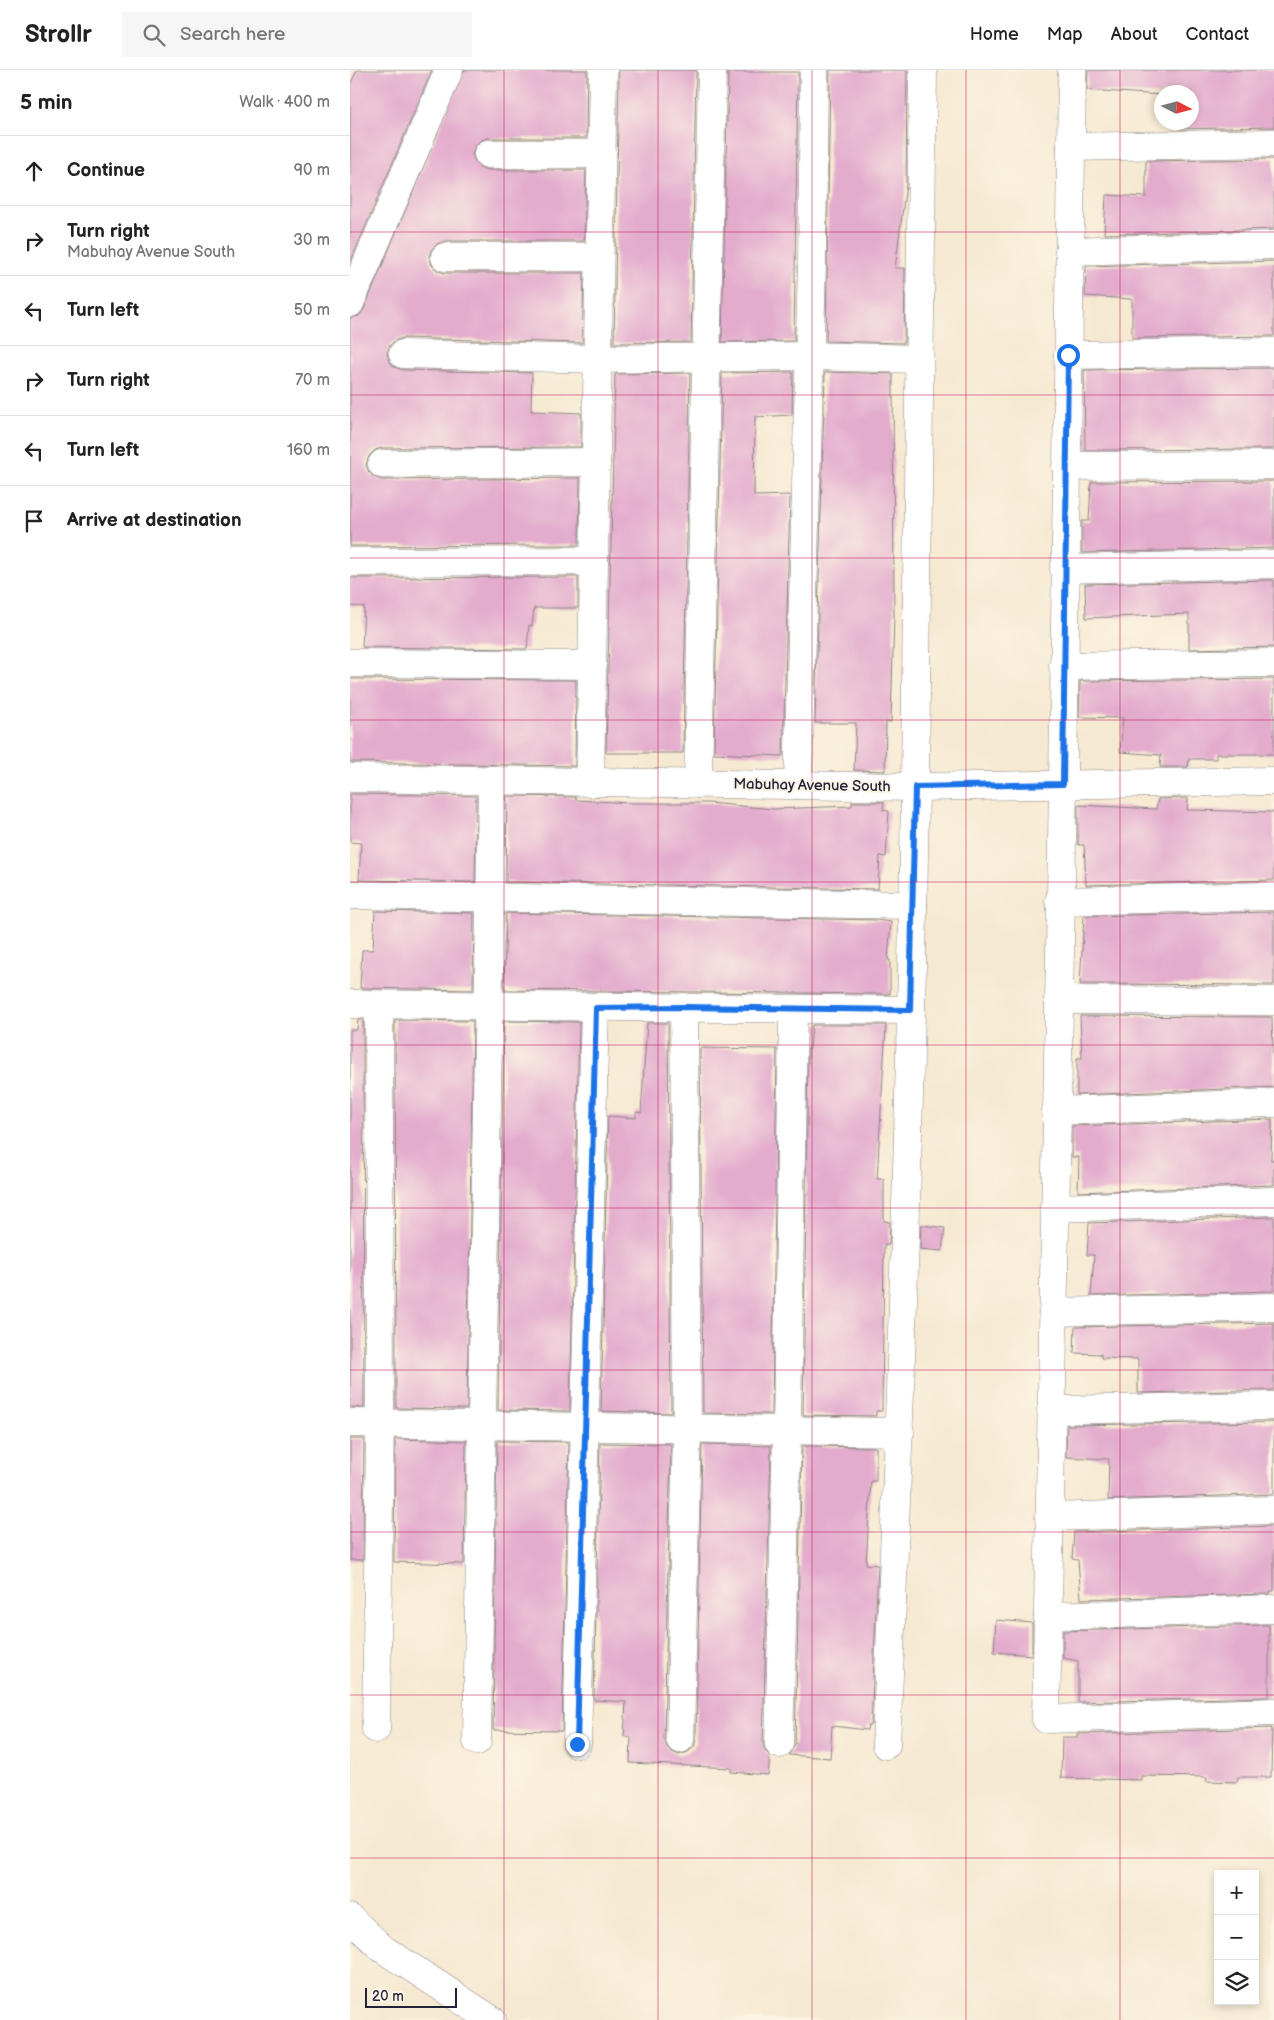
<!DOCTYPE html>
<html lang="en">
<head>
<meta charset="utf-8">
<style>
	:root { --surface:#fff; --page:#f6f6f6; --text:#222; --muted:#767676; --line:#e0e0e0 }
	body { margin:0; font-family:"Balsamiq Sans",sans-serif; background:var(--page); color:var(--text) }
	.controls { position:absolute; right:15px; bottom:15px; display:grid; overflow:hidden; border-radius:0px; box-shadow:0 2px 8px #0003 }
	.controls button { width:45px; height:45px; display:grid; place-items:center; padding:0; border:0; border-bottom:1px solid var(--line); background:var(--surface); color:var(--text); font:25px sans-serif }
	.compass { position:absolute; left:804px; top:15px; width:45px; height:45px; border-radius:50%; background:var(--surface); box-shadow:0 2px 8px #0003; rotate:96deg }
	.scale { position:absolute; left:15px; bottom:12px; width:92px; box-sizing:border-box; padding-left:5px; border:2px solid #22223b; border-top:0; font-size:14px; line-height:18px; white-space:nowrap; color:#22223b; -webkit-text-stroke:4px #fcf5e5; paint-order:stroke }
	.stop { position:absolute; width:15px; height:15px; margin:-11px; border:4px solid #1a73e8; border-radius:50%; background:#fff }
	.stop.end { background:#1a73e8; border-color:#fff; box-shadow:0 1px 5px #0008 }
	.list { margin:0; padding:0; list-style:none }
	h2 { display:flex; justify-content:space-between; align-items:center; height:65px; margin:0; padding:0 20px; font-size:21px }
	h2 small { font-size:16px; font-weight:400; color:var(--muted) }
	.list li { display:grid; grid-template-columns:32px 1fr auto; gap:15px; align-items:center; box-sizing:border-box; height:70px; padding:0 20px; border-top:1px solid var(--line) }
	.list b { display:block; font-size:19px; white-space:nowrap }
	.list p { margin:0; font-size:16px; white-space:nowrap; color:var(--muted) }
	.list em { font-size:16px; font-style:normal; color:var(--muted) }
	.icon { flex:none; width:28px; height:28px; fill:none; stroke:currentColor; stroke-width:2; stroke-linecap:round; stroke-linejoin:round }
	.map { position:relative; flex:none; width:924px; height:1950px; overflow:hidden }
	header { display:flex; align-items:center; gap:30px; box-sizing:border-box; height:70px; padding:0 25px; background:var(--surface); border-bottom:1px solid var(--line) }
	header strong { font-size:24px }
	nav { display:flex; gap:28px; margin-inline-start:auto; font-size:18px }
	.search { width:350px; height:45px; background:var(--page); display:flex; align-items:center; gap:12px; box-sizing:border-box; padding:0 18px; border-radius:0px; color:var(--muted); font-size:19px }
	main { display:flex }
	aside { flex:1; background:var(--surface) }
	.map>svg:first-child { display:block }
	.building { fill:#e3accd }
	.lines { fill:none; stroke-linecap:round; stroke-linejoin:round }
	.minor-casing { stroke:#8c8686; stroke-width:29 }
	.minor { stroke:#fff; stroke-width:28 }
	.route { stroke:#1a73e8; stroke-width:6 }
	.grid { fill:none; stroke:#c2185b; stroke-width:1; stroke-opacity:0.55 }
	.labels { text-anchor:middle; stroke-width:4; stroke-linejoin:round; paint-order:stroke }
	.street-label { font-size:15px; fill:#22223b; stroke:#fcf5e5 }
</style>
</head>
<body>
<header>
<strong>Strollr</strong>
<div class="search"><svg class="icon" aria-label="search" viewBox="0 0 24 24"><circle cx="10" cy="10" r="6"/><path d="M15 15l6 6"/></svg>Search here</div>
<nav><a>Home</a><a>Map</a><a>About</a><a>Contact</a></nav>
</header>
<main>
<aside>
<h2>5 min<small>Walk · 400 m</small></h2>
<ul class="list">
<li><svg class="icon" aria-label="ahead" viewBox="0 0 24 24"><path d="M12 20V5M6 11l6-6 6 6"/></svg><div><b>Continue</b></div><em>90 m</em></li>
<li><svg class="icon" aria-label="right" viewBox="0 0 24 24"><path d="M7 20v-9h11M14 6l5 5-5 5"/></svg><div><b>Turn right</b><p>Mabuhay Avenue South</p></div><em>30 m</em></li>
<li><svg class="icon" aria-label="left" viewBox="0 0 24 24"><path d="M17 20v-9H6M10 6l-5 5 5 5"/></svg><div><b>Turn left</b></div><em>50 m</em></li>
<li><svg class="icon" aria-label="right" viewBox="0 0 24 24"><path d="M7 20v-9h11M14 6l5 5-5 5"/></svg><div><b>Turn right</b></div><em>70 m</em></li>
<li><svg class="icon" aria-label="left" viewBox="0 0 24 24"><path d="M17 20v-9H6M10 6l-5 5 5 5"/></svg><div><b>Turn left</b></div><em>160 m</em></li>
<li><svg class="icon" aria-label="arrive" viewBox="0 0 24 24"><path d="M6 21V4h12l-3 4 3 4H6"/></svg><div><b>Arrive at destination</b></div></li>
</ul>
</aside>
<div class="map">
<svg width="924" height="1950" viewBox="0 0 924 1950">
	<rect width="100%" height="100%" fill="#fcf5e5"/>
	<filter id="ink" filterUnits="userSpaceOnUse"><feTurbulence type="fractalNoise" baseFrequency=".02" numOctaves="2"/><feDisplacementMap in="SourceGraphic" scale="10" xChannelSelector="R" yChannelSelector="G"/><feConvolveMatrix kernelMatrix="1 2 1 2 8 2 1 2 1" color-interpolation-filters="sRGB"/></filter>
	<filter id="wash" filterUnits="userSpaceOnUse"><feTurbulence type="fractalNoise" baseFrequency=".0096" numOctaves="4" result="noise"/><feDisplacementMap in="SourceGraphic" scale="20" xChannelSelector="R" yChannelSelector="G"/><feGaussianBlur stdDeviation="1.12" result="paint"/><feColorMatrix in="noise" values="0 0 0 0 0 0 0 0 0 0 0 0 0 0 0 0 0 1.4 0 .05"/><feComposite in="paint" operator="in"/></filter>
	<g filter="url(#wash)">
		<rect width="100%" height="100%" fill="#f6e9d1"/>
		<g id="blocks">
			<g class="building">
				<path d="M 7,0 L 82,0 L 0,193 L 0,15 Z"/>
				<path d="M 114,0 L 237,0 L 236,68 L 138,68 L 131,70 L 125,76 L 122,84 L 125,92 L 131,98 L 138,100 L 236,100 L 234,171 L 95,171 L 87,174 L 81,180 L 79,187 L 82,195 L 88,201 L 95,203 L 234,203 L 232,273 L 53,268 L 46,270 L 40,275 L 37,283 L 39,291 L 44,297 L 53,300 L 182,303 L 181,341 L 231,343 L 231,377 L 32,378 L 25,380 L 19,386 L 16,395 L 19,402 L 24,407 L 32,410 L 230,408 L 229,475 L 0,476 L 0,248 L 9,246 L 14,239 Z"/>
				<path d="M 269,0 L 346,0 L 341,272 L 264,273 Z"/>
				<path d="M 480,0 L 557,0 L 556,115 L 545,198 L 555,198 L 554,273 L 476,271 Z"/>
				<path d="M 738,0 L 924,0 L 924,57 L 829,59 L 829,52 L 842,52 L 842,22 L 812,22 L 812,25 L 737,20 Z"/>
				<path d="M 378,2 L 448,2 L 444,271 L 372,272 Z"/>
				<path d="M 924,89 L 924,159 L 754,164 L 756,125 L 796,127 L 796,91 Z"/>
				<path d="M 924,191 L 924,266 L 782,268 L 782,229 L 735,226 L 736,196 Z"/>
				<path d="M 924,298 L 924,379 L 735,380 L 734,300 Z"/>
				<path d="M 443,302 L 442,345 L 405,347 L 404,426 L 440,425 L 433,686 L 364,683 L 372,303 Z"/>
				<path d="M 475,302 L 543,304 L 544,545 L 541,652 L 536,652 L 535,701 L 504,700 L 506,653 L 465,653 Z"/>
				<path d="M 340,303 L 333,683 L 256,683 L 265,304 Z"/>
				<path d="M 924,411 L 924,478 L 732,483 L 732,451 L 739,451 L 741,412 Z"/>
				<path d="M 228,507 L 228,538 L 184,538 L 182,556 L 179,555 L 177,579 L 12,577 L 14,537 L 0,536 L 0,508 Z"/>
				<path d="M 924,510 L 924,577 L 839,579 L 839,544 L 736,548 L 735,514 Z"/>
				<path d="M 0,609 L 226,610 L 225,696 L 0,692 Z"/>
				<path d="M 924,609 L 924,684 L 866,684 L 866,689 L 839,689 L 838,697 L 810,697 L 811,685 L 770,682 L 773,648 L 729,647 L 730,611 Z"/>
				<path d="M 0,724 L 126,726 L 125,812 L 9,810 L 11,773 L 0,772 Z"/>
				<path d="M 157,726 L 226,727 L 226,730 L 282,733 L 359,733 L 423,739 L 502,736 L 502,732 L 534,732 L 533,740 L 539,741 L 536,787 L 530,786 L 528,819 L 156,812 Z"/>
				<path d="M 838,728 L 837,740 L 924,742 L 924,810 L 736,815 L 734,775 L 728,775 L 728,735 L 806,739 L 808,729 Z"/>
				<path d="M 25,841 L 124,843 L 123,920 L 10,918 L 12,880 L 23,880 Z"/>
				<path d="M 924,842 L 924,915 L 730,914 L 734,846 Z"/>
				<path d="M 156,843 L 527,850 L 541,852 L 538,890 L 540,890 L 540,924 L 154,920 Z"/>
				<path d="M 730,946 L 922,947 L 924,1017 L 727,1025 L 727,988 L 732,988 Z"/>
				<path d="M 8,950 L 13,950 L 14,1338 L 0,1337 L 0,960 L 7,960 Z"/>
				<path d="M 45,950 L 123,951 L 117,1339 L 46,1338 Z"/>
				<path d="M 154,951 L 229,952 L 220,1341 L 148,1340 Z"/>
				<path d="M 297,953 L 318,953 L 321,1343 L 251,1341 L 258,1046 L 286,1048 L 286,1042 L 291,1043 Z"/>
				<path d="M 462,955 L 536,955 L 527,1109 L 534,1109 L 534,1151 L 540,1152 L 539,1175 L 534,1175 L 532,1341 L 526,1341 L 526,1346 L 453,1345 L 458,979 L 460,979 Z"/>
				<path d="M 350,978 L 427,979 L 422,1344 L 353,1343 Z"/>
				<path d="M 922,1049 L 921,1090 L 924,1090 L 924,1115 L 728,1122 L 729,1087 L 722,1087 L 722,1056 Z"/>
				<path d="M 924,1147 L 924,1221 L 741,1226 L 744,1185 L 737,1185 L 739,1153 Z"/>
				<path d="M 571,1155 L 595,1158 L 592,1181 L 570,1179 Z"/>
				<path d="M 924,1253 L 924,1320 L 788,1323 L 788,1289 L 751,1288 L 751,1284 L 724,1283 L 725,1257 Z"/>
				<path d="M 924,1352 L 924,1424 L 758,1430 L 759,1389 L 716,1387 L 717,1355 Z"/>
				<path d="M 0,1369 L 14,1369 L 13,1490 L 0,1490 Z"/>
				<path d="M 45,1369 L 116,1371 L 114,1494 L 44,1492 Z"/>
				<path d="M 147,1371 L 219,1372 L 212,1661 L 143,1660 Z"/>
				<path d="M 250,1373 L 321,1374 L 314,1669 L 317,1677 L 322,1682 L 329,1685 L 338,1682 L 344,1677 L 346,1669 L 352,1374 L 421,1376 L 413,1674 L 415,1681 L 420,1686 L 418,1705 L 381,1702 L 381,1698 L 280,1693 L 281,1667 L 274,1666 L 276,1632 L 244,1630 Z"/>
				<path d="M 452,1376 L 526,1377 L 526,1411 L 521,1411 L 516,1494 L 528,1495 L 521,1655 L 518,1655 L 517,1660 L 482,1656 L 480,1688 L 439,1685 L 445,1674 Z"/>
				<path d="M 924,1456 L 924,1521 L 920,1521 L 920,1524 L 731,1529 L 728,1490 L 722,1489 L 724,1462 Z"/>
				<path d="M 646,1550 L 682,1553 L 682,1585 L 644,1582 Z"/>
				<path d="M 919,1555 L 919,1627 L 728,1632 L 728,1591 L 713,1588 L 713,1561 Z"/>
				<path d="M 922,1658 L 921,1707 L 888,1707 L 887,1712 L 856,1711 L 857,1707 L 791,1706 L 791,1710 L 711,1708 L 712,1667 L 727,1667 L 727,1664 Z"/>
			</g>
		</g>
	</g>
	<g filter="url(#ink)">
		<use href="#blocks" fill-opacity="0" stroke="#8c8686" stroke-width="1"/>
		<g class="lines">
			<defs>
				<g id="minor">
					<path d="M 722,0 L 713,715 L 696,1649 L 924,1642"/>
					<path d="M 721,77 L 924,73"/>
					<path d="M 138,84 L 252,84"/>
					<path d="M 719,181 L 924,175"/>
					<path d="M 95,187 L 249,187"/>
					<path d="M 0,233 L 99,0"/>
					<path d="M 53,284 L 248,289 L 458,286 L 568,289"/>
					<path d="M 718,285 L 924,282"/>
					<path d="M 32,394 L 246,392"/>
					<path d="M 716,396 L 924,395"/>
					<path d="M 0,492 L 244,491"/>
					<path d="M 714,499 L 924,494"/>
					<path d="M 0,593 L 242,595"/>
					<path d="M 713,596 L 924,593"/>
					<path d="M 0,708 L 565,717 L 924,711"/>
					<path d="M 240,713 L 253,0"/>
					<path d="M 348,714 L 362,0"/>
					<path d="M 448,715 L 462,194 L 464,0"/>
					<path d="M 0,825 L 563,835"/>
					<path d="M 709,831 L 924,826"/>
					<path d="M 708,930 L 924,931"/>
					<path d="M 0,934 L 560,940"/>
					<path d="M 706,1041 L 924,1033"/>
					<path d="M 704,1138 L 924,1131"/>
					<path d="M 703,1242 L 924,1237"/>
					<path d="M 701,1340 L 924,1336"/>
					<path d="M 0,1353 L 550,1362"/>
					<path d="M 699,1447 L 924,1440"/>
					<path d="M 698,1546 L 924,1539"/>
					<path d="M 26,1659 L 30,1354 L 29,935"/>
					<path d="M 330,1669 L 337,1358 L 334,937"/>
					<path d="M 127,1671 L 142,710"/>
					<path d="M 227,1674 L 245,938"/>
					<path d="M 429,1674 L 437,1360 L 443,940"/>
					<path d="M 536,1675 C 550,1355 561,1035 565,716 C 568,477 569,239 573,0"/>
					<path d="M 0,1848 L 33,1879 L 142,1950"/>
				</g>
			</defs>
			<use href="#minor" class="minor-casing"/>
			<use href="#minor" class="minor"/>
		</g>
	</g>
	<g class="lines" filter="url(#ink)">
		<path class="route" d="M 227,1674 L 246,938 L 334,937 L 560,940 L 565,717 L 713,714 L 718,285"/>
	</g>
	<path class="grid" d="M 154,0 L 154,1950M 308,0 L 308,1950M 462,0 L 462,1950M 616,0 L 616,1950M 770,0 L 770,1950M 0,162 L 924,162M 0,325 L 924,325M 0,488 L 924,488M 0,650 L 924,650M 0,812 L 924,812M 0,975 L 924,975M 0,1138 L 924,1138M 0,1300 L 924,1300M 0,1462 L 924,1462M 0,1625 L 924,1625M 0,1788 L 924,1788"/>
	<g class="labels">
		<g class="street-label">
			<text transform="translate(462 715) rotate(1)" y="5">Mabuhay Avenue South</text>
		</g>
	</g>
</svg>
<div class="controls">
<button>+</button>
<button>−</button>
<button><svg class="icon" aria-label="layers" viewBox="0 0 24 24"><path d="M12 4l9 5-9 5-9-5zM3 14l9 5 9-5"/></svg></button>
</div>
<svg class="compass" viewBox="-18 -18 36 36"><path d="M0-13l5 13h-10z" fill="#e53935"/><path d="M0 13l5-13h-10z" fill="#767676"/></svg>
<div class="scale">20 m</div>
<div class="stop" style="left:718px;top:285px"></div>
<div class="stop end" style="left:227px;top:1674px"></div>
</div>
</main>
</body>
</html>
